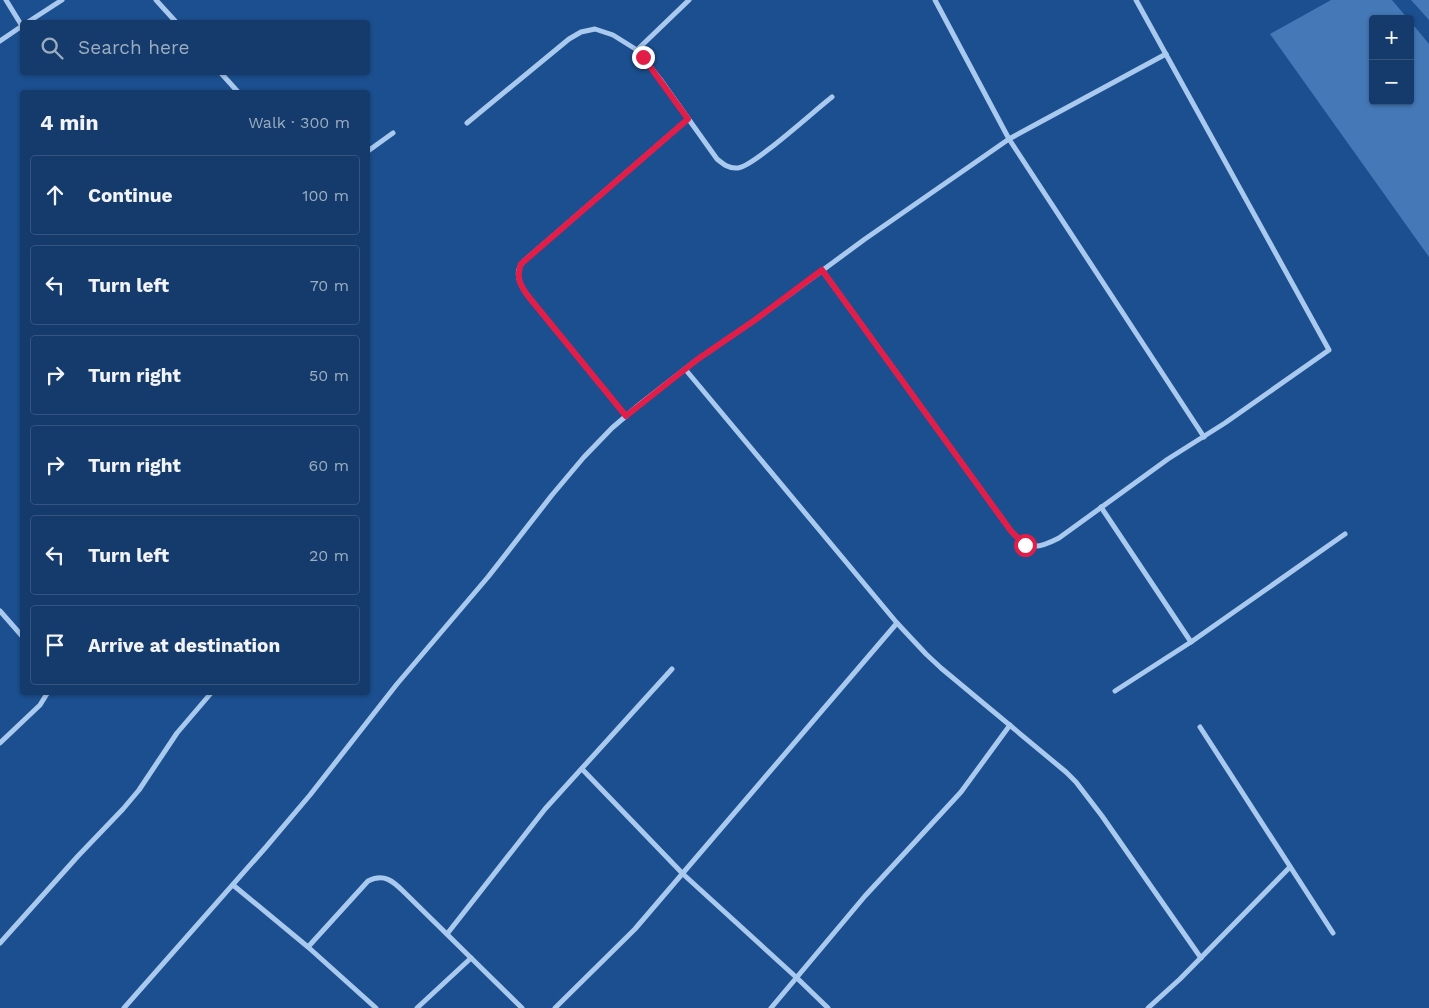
<!DOCTYPE html>
<html lang="en">
<head>
<meta charset="utf-8">
<style>
	:root { --surface:#143b6b; --page:#214673; --text:#f1f3f6; --muted:#9dadc1; --line:#33557e }
	body { margin:0; font-family:"Work Sans",sans-serif; background:var(--page); color:var(--text) }
	.controls { position:absolute; right:15px; top:15px; display:grid; overflow:hidden; border-radius:5px; box-shadow:0 1px 4px #0004 }
	.controls button { width:45px; height:45px; display:grid; place-items:center; padding:0; border:0; border-bottom:1px solid var(--line); background:var(--surface); color:var(--text); font:25px sans-serif }
	.stop { position:absolute; width:15px; height:15px; margin:-11px; border:4px solid #e11d48; border-radius:50%; background:#fff }
	.stop.end { background:#e11d48; border-color:#fff; box-shadow:0 1px 5px #0008 }
	.list { margin:0; padding:0; list-style:none }
	h2 { display:flex; justify-content:space-between; align-items:center; height:65px; margin:0; padding:0 20px; font-size:21px }
	h2 small { font-size:16px; font-weight:400; color:var(--muted) }
	.list li { display:grid; grid-template-columns:32px 1fr auto; gap:15px; align-items:center; box-sizing:border-box; height:80px; margin:0 10px 10px; padding:0 10px; border:1px solid var(--line); border-radius:5px }
	.list b { display:block; font-size:19px; white-space:nowrap }
	.list em { font-size:16px; font-style:normal; color:var(--muted) }
	.icon { flex:none; width:28px; height:28px; fill:none; stroke:currentColor; stroke-width:2; stroke-linecap:round; stroke-linejoin:round }
	.map { position:relative; flex:none; width:1429px; height:1008px; overflow:hidden }
	.search { position:absolute; background:var(--surface); box-shadow:0 1px 4px #0004; left:20px; top:20px; width:350px; height:55px; display:flex; align-items:center; gap:12px; box-sizing:border-box; padding:0 18px; border-radius:5px; color:var(--muted); font-size:19px }
	.panel { position:absolute; background:var(--surface); box-shadow:0 1px 4px #0004; left:20px; top:90px; width:350px; height:605px; border-radius:5px }
	.map>svg:first-child { display:block }
	.building { fill:#4478b7 }
	.lines { fill:none; stroke-linecap:round; stroke-linejoin:round }
	.street { stroke:#a9c9ee; stroke-width:5 }
	.route { stroke:#e11d48; stroke-width:6 }
</style>
</head>
<body>
<div class="map">
<svg width="1429" height="1008" viewBox="0 0 1429 1008">
	<rect width="100%" height="100%" fill="#1b4f8f"/>
	<g class="building">
		<path d="M 1331,0 L 1392,0 L 1408,19 L 1373,19 L 1373,101 L 1410,101 L 1410,21 L 1429,44 L 1429,257 L 1270,34 Z"/>
		<path d="M 1411,0 L 1429,0 L 1429,20 Z"/>
	</g>
	<g class="lines">
		<g class="street">
			<path d="M 6,0 L 22,26"/>
			<path d="M 156,0 L 176,22"/>
			<path d="M 935,0 L 1009,139 L 1204,437"/>
			<path d="M 28,22 L 62,0"/>
			<path d="M 0,41 L 22,26"/>
			<path d="M 637,50 L 689,0"/>
			<path d="M 220,72 L 238,92"/>
			<path d="M 467,123 L 569,39 L 581,32 L 595,29 L 613,35 L 637,50 L 660,79 L 717,159 C 723,164 729,169 738,168 C 754,166 815,110 832,97"/>
			<path d="M 368,151 L 393,133"/>
			<path d="M 822,270 L 1011,531 C 1028,550 1036,550 1059,538 L 1168,459 L 1225,423 L 1329,350 L 1136,0"/>
			<path d="M 685,369 L 897,623 L 926,654 L 941,668 L 1066,772 L 1076,782 L 1102,816 L 1201,958"/>
			<path d="M 626,416 L 528,296 C 520,285 513,272 524,261 L 688,119"/>
			<path d="M 1101,507 L 1191,642"/>
			<path d="M 0,611 L 22,636"/>
			<path d="M 1115,691 L 1191,642 L 1345,534"/>
			<path d="M 1200,727 L 1333,933"/>
			<path d="M 0,743 L 40,705 L 48,692"/>
			<path d="M 582,769 L 683,874 L 797,978 L 828,1008"/>
			<path d="M 233,885 L 308,947 L 376,1008"/>
			<path d="M 447,934 L 545,809 L 672,669"/>
			<path d="M 0,943 L 78,856 L 123,809 L 139,790 L 177,733 L 212,692"/>
			<path d="M 308,947 L 368,881 C 384,873 393,881 404,892 L 522,1008"/>
			<path d="M 124,1008 L 266,847 L 310,795 L 397,684 L 488,577 L 552,495 L 584,457 L 612,428 L 640,404 L 698,359 L 755,320 L 865,239 L 1009,139 L 1166,54"/>
			<path d="M 417,1008 L 471,958"/>
			<path d="M 555,1008 L 635,929 L 897,623"/>
			<path d="M 771,1008 L 865,896 L 961,792 L 1010,725"/>
			<path d="M 1148,1008 L 1180,979 L 1290,867"/>
		</g>
	</g>
	<g class="lines">
		<path class="route" d="M 643,57 L 688,119 L 521,264 C 516,277 520,285 528,296 L 626,416 L 698,359 L 755,320 L 822,270 L 1011,531 L 1025,545"/>
	</g>
</svg>
<div class="controls">
<button>+</button>
<button>−</button>
</div>
<div class="stop" style="left:1025px;top:545px"></div>
<div class="stop end" style="left:643px;top:57px"></div>
<div class="search"><svg class="icon" aria-label="search" viewBox="0 0 24 24"><circle cx="10" cy="10" r="6"/><path d="M15 15l6 6"/></svg>Search here</div>
<section class="panel">
<h2>4 min<small>Walk · 300 m</small></h2>
<ul class="list">
<li><svg class="icon" aria-label="ahead" viewBox="0 0 24 24"><path d="M12 20V5M6 11l6-6 6 6"/></svg><div><b>Continue</b></div><em>100 m</em></li>
<li><svg class="icon" aria-label="left" viewBox="0 0 24 24"><path d="M17 20v-9H6M10 6l-5 5 5 5"/></svg><div><b>Turn left</b></div><em>70 m</em></li>
<li><svg class="icon" aria-label="right" viewBox="0 0 24 24"><path d="M7 20v-9h11M14 6l5 5-5 5"/></svg><div><b>Turn right</b></div><em>50 m</em></li>
<li><svg class="icon" aria-label="right" viewBox="0 0 24 24"><path d="M7 20v-9h11M14 6l5 5-5 5"/></svg><div><b>Turn right</b></div><em>60 m</em></li>
<li><svg class="icon" aria-label="left" viewBox="0 0 24 24"><path d="M17 20v-9H6M10 6l-5 5 5 5"/></svg><div><b>Turn left</b></div><em>20 m</em></li>
<li><svg class="icon" aria-label="arrive" viewBox="0 0 24 24"><path d="M6 21V4h12l-3 4 3 4H6"/></svg><div><b>Arrive at destination</b></div></li>
</ul>
</section>
</div>
</body>
</html>
